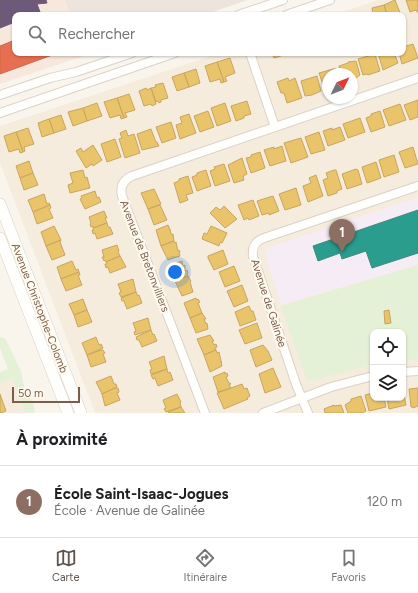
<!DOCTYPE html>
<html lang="fr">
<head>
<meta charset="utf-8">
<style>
	:root { --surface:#fff; --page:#f6f6f6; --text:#202124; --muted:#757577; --line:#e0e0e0; --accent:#5d544e }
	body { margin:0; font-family:Figtree,sans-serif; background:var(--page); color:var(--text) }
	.controls { position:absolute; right:12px; bottom:12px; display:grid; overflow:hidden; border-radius:8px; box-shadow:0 1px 3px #0004 }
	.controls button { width:36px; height:36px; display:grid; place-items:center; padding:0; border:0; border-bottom:1px solid var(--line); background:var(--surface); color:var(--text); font:20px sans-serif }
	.compass { position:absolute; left:322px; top:68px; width:36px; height:36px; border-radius:50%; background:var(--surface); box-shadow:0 1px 3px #0004; rotate:47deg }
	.scale { position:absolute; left:12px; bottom:10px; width:68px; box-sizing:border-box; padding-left:4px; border:2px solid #7b5e49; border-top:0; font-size:11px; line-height:14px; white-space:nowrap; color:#7b5e49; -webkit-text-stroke:3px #fffaf0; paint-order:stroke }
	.you { position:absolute; left:175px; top:272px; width:14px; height:14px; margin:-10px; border:3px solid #fff; border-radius:50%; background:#1a73e8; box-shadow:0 0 0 6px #1a73e833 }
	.badge { display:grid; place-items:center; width:26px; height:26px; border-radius:50%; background:var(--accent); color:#fff; font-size:13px; font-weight:700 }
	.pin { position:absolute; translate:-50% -33px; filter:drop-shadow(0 1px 2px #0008) }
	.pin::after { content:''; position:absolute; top:21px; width:14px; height:12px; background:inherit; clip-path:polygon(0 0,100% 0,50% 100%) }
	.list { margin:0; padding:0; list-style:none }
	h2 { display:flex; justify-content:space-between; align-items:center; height:52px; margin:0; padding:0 16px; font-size:17px }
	h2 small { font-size:13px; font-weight:400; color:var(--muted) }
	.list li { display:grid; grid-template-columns:26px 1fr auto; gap:12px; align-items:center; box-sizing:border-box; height:72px; padding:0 16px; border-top:1px solid var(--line) }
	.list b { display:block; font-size:15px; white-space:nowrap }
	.list p { margin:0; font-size:13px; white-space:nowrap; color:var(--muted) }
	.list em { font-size:13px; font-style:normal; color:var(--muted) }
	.icon { flex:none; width:22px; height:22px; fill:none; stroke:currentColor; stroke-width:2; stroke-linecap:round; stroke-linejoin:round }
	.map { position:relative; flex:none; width:418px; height:413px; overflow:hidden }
	.search { position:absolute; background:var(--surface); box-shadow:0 1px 3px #0004; left:12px; right:12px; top:12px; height:44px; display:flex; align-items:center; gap:10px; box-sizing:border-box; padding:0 14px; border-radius:8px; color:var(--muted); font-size:15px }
	.sheet { height:124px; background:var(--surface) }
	nav { display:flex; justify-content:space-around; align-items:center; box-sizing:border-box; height:56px; border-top:1px solid var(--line); background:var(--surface); font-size:11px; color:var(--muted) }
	nav a { display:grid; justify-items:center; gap:2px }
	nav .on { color:var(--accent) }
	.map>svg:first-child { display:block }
	.residential { fill:#f6ecdd; fill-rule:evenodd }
	.commercial { fill:#f7e8dd }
	.industrial { fill:#ede5dd }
	.education { fill:#f6ecf5 }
	.green { fill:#e4f1d6 }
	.homes { fill:#e9c46a; stroke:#c8a560 }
	.shops { fill:#e76f51; stroke:#c76a4f }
	.offices { fill:#6d597a; stroke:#715a6b }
	.schools { fill:#2a9d8f; stroke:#428a7a }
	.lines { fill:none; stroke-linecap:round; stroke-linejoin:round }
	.street-casing { stroke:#d9d2cb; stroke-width:10 }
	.secondary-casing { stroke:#d9d2c9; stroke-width:12 }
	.street { stroke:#fefefc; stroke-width:8 }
	.secondary { stroke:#fefefc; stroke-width:11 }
	.labels { text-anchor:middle; stroke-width:4; stroke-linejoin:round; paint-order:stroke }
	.street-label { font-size:11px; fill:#7b5e49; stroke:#fffaf0 }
</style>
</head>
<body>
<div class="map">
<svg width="418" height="413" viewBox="0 0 418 413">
	<rect width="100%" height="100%" fill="#f9f5ed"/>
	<g class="residential">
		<path d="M 378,0 L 418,0 L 418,413 L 95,413 L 0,163 L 0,126 L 220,53 L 234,53 L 236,55 L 244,53 L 403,53 L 403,15 L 334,15 ZM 328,74 L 352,74 L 352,98 L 328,98 ZM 373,332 L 403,332 L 403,398 L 373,398 Z"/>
		<path d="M 12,378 L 25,413 L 0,413 L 0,383 Z"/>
	</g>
	<path class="commercial" d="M 0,0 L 65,0 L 70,15 L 15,15 L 15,53 L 83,53 L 84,56 L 0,84 Z"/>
	<path class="industrial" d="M 65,0 L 248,0 L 204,15 L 70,15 Z"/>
	<path class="education" d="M 418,197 L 418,265 L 281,305 L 265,254 L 266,250 L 270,247 Z"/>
	<g class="green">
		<path d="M 418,265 L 418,359 L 403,361 L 403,332 L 373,332 L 373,365 L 309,381 L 306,378 L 281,306 Z"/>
		<path d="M 0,337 L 5,338 L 21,371 L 24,386 L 33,403 L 35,413 L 25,413 L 12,378 L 0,383 L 0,372 L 8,369 L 0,348 Z"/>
	</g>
	<g class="homes">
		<path d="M 395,0 L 401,15 L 387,15 L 384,5 Z"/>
		<path d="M 406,0 L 418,0 L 418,12 L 417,12 L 416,10 L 410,12 Z"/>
		<path d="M 384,5 L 387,15 L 373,15 L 372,8 Z"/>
		<path d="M 413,44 L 418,58 L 402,64 L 399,53 L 403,53 L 403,47 Z"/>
		<path d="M 272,53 L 286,53 L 287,54 L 274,58 Z"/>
		<path d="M 378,53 L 394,53 L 398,63 L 383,70 Z"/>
		<path d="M 375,54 L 380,71 L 368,75 L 367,74 L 363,75 L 358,59 Z"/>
		<path d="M 230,58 L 235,73 L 225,77 L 227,81 L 224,82 L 217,62 Z"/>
		<path d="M 356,61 L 360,75 L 352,81 L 352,74 L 341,74 L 339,66 L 348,63 L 348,62 Z"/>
		<path d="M 217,62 L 224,82 L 221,83 L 220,79 L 210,82 L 205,66 Z"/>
		<path d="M 196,69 L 200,83 L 189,87 L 184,73 Z"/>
		<path d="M 333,69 L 336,69 L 338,74 L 328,74 L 328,89 L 325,90 L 319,73 Z"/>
		<path d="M 184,73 L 189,87 L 177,91 L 172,77 Z"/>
		<path d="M 317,76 L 321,91 L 312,95 L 305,96 L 301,81 Z"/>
		<path d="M 288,78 L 289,81 L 295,78 L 302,98 L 287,103 L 284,93 L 281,93 L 277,82 Z"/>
		<path d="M 163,83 L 168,98 L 161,100 L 161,102 L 159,103 L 158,101 L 156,102 L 151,88 L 156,87 L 155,85 Z"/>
		<path d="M 146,88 L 147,90 L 151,88 L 156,104 L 152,106 L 151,104 L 144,106 L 139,91 Z"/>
		<path d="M 129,94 L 135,110 L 125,113 L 127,117 L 124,118 L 117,98 Z"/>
		<path d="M 117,98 L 124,118 L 121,119 L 120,115 L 110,118 L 104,102 Z"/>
		<path d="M 418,100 L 418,117 L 410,120 L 404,105 Z"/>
		<path d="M 247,101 L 251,114 L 244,116 L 244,118 L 236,121 L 231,106 Z"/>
		<path d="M 97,103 L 102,116 L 87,121 L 83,108 Z"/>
		<path d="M 225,103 L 231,121 L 217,126 L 211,108 Z"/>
		<path d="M 400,104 L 406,120 L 389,126 L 383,110 Z"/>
		<path d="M 83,108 L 87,121 L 73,126 L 68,112 Z"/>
		<path d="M 208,111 L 214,127 L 200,132 L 194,116 Z"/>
		<path d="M 380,111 L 385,127 L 371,132 L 366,118 L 371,116 L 371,114 Z"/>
		<path d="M 189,114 L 196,133 L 180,139 L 176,125 L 182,123 L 180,117 Z"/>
		<path d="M 61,115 L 66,129 L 54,133 L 49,119 Z"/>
		<path d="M 360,118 L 365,132 L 348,138 L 343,124 Z"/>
		<path d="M 49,119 L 54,133 L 42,137 L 38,123 Z"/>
		<path d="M 171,122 L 176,138 L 162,143 L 156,127 Z"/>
		<path d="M 340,127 L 345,140 L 328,146 L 323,131 L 332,128 L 332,130 Z"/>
		<path d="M 28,128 L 34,144 L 24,147 L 25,151 L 23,152 L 16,132 Z"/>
		<path d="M 151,129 L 156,142 L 157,142 L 159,146 L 142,150 L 137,134 Z"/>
		<path d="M 126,130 L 128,136 L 134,134 L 140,153 L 125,158 L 119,139 L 122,138 L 120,133 Z"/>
		<path d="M 16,132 L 23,152 L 20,153 L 19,149 L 9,152 L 4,136 Z"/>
		<path d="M 319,132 L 325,150 L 311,154 L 305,137 Z"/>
		<path d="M 301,138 L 308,157 L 291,163 L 284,143 Z"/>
		<path d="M 115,139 L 121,157 L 107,162 L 101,144 Z"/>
		<path d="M 93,145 L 102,160 L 93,166 L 92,164 L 86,168 L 76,151 L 81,148 L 83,152 Z"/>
		<path d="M 282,146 L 286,161 L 270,166 L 264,150 L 274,147 L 274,149 Z"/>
		<path d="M 413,147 L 418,164 L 405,168 L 399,152 Z"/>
		<path d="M 260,152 L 265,168 L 251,173 L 246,158 L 251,157 L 251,155 Z"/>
		<path d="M 394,155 L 399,172 L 384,177 L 379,160 Z"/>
		<path d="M 242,158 L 247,174 L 243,176 L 244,180 L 234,183 L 228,165 Z"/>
		<path d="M 29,161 L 33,173 L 20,178 L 16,166 Z"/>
		<path d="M 376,162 L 381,178 L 367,183 L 362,167 Z"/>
		<path d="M 224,164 L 230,181 L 215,186 L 210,171 L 215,169 L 214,167 Z"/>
		<path d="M 356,169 L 358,170 L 362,184 L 347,189 L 342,174 Z"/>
		<path d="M 83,170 L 85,178 L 87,177 L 90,188 L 70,193 L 68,185 L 73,183 L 70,173 Z"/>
		<path d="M 206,170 L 211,186 L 197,191 L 192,177 L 197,175 L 197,173 Z"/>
		<path d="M 334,170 L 336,170 L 342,189 L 337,191 L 337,193 L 328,196 L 323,180 L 328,178 L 326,173 Z"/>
		<path d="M 33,173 L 38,185 L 24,190 L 20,178 Z"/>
		<path d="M 316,175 L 323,196 L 308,202 L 303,186 L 311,183 L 309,178 Z"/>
		<path d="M 188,176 L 193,193 L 186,195 L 188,200 L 180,203 L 174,183 L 179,181 L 179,179 Z"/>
		<path d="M 296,188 L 301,205 L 285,210 L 279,194 Z"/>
		<path d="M 154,189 L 161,204 L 148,209 L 141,193 Z"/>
		<path d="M 95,191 L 97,198 L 99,197 L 101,202 L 85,209 L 80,199 L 82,198 L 81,196 Z"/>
		<path d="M 44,194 L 47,204 L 49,203 L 50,205 L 33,212 L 28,200 Z"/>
		<path d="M 273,196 L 279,211 L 269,215 L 269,213 L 262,215 L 257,201 Z"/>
		<path d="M 253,200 L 259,216 L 249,220 L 248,218 L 244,220 L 238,205 Z"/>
		<path d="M 50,205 L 51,208 L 49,209 L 53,218 L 37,224 L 33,212 Z"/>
		<path d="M 160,205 L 167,220 L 154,225 L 148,209 Z"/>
		<path d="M 224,206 L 237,219 L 225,228 L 210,213 L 216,207 L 220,210 Z"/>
		<path d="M 104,211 L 107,218 L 105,218 L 107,223 L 93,228 L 93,226 L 91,227 L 90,224 L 91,223 L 89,217 Z"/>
		<path d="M 107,223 L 108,227 L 110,227 L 113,234 L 97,239 L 95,233 L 93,234 L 92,230 L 94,230 L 93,228 Z"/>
		<path d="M 168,225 L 170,230 L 171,230 L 170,231 L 172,235 L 173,234 L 174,241 L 161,246 L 156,230 Z"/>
		<path d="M 54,226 L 61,240 L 46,246 L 41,232 Z"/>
		<path d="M 211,226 L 227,233 L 222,243 L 220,242 L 219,246 L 202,239 L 204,233 L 207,234 Z"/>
		<path d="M 61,240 L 60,242 L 65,255 L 52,260 L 46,246 Z"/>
		<path d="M 174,241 L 175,243 L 176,242 L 178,251 L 179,250 L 180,252 L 179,253 L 180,256 L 168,260 L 161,246 Z"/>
		<path d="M 117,245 L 119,251 L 118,252 L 120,256 L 106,262 L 105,260 L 104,261 L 102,257 L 104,257 L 102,250 Z"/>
		<path d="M 223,250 L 228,264 L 214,270 L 208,258 L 208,256 Z"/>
		<path d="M 120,256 L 126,267 L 110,273 L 108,267 L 106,268 L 105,264 L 107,264 L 106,262 Z"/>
		<path d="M 72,261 L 76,270 L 78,269 L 79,272 L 61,279 L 57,267 Z"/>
		<path d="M 182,261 L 183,266 L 185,265 L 185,271 L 187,270 L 188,273 L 187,274 L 188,276 L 175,281 L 170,265 Z"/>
		<path d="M 234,266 L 240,281 L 225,287 L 219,272 Z"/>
		<path d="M 79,272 L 80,275 L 78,275 L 82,285 L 66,291 L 61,279 Z"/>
		<path d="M 188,276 L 191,281 L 190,282 L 193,292 L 182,296 L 175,281 Z"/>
		<path d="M 133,279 L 136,292 L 121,297 L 119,293 L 121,292 L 118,284 Z"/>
		<path d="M 242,285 L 248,301 L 234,307 L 227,291 Z"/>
		<path d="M 136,292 L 138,296 L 139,295 L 142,303 L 127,309 L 124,301 L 122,301 L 121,298 Z"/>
		<path d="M 196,298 L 197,300 L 198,299 L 200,302 L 198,303 L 202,313 L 190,318 L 184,303 Z"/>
		<path d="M 83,299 L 87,310 L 74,315 L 69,304 Z"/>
		<path d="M 249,306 L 251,311 L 253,311 L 256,320 L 240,326 L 235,312 Z"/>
		<path d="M 87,310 L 92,322 L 78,327 L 74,315 Z"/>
		<path d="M 389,310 L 391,323 L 385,324 L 384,311 Z"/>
		<path d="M 202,313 L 206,319 L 204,319 L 206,324 L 207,323 L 208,329 L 196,333 L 190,318 Z"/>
		<path d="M 148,318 L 151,330 L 135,335 L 134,332 L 136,331 L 133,323 Z"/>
		<path d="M 257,323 L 262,338 L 245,344 L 239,330 Z"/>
		<path d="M 151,330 L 153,335 L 154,334 L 157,341 L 142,347 L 139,340 L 137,340 L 136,337 Z"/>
		<path d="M 210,335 L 214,341 L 212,341 L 214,345 L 216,344 L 217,347 L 215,348 L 216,350 L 204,355 L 197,339 Z"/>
		<path d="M 96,337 L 99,345 L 101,344 L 103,348 L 87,355 L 82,343 Z"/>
		<path d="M 263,345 L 268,351 L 272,360 L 256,367 L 250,350 Z"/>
		<path d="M 101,350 L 103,350 L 105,353 L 103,354 L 106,362 L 91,367 L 87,355 Z"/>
		<path d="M 216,350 L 217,353 L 219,352 L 221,361 L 222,362 L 221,362 L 222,366 L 210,372 L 204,355 Z"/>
		<path d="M 164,356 L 167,369 L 151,374 L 150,370 L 152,369 L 149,362 Z"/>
		<path d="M 273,368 L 281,387 L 265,393 L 259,374 Z"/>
		<path d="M 167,369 L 168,373 L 170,372 L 173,380 L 158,386 L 155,378 L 153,379 L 151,375 Z"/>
		<path d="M 225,372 L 225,374 L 227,373 L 228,376 L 226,377 L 229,383 L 230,383 L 231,384 L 229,385 L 231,388 L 218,392 L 213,377 Z"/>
		<path d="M 111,376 L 114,384 L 116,384 L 117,387 L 102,394 L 96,382 Z"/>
		<path d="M 242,384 L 244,389 L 247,388 L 250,396 L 247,398 L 248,399 L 224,409 L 217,393 Z"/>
		<path d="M 115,388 L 118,388 L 119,392 L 117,393 L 120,400 L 105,406 L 102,394 Z"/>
		<path d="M 418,388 L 418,406 L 413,408 L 413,407 L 411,407 L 409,389 Z"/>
		<path d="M 403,390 L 406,405 L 389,409 L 387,398 L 403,398 Z"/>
		<path d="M 373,393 L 373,398 L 384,398 L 386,407 L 369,411 L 365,395 Z"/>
		<path d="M 0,394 L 6,411 L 1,413 L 0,413 Z"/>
		<path d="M 177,394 L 181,402 L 180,403 L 181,407 L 166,412 L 164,409 L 166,408 L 163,400 Z"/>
		<path d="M 361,396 L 366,411 L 362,413 L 348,413 L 345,405 L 351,401 L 351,399 Z"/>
		<path d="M 334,405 L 334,406 L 341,405 L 344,413 L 325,413 L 324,409 Z"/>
		<path d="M 181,407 L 185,413 L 169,413 L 168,412 Z"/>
	</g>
	<path class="shops" d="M 15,40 L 15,53 L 55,54 L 0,74 L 0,46 Z"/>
	<path class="offices" d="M 0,0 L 46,0 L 47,3 L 37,4 L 40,12 L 32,15 L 15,15 L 15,22 L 0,28 Z"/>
	<path class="schools" d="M 418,210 L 418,253 L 372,268 L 366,251 L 342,259 L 340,253 L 318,261 L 313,246 Z"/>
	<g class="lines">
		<defs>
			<g id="street">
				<path d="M 238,15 L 283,0"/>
				<path d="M 286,15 L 330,0"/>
				<path d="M 250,53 L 275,127"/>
				<path d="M 0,95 L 50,78 L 76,72 L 132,53"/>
				<path d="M 0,113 L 175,53"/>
				<path d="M 403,372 L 418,371"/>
				<path d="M 205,413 L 122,196 C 120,187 123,180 132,176 L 418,78"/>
				<path d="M 263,413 L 331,387 L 373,376"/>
				<path d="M 308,413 L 296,384 L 253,256 C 252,247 255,241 264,238 L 418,186"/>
			</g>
			<g id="secondary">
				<path d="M 0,204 L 81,413"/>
				<path d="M 0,238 L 68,413"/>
			</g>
		</defs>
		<use href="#street" class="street-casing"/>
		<use href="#secondary" class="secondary-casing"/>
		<use href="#street" class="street"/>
		<use href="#secondary" class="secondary"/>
	</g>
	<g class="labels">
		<g class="street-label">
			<text transform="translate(145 256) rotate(69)" y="4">Avenue de Bretonvilliers</text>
			<text transform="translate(269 303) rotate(72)" y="4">Avenue de Galinée</text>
			<text transform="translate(40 308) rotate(69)" y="4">Avenue Christophe-Colomb</text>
		</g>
	</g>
</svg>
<div class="controls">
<button><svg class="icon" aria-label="locate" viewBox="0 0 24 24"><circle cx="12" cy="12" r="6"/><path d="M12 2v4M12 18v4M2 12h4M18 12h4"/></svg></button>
<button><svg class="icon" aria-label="layers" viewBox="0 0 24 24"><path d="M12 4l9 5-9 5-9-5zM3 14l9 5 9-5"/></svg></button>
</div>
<svg class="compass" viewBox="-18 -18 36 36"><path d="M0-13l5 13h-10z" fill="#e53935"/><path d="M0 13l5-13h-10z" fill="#757577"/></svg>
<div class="scale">50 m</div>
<div class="you"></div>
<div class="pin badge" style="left:342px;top:252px;background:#8d6e63">1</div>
<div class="search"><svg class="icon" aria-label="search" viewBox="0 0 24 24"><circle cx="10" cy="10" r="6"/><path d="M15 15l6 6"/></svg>Rechercher</div>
</div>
<section class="sheet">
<h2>À proximité<small></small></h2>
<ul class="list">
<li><span class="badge" style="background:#8d6e63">1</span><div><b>École Saint-Isaac-Jogues</b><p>École · Avenue de Galinée</p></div><em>120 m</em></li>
</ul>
</section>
<nav>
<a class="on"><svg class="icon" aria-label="map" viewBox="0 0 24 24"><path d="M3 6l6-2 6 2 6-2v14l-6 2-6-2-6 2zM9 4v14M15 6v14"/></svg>Carte</a>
<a><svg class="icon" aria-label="directions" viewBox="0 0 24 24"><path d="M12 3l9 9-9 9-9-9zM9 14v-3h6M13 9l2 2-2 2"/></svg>Itinéraire</a>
<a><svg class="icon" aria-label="saved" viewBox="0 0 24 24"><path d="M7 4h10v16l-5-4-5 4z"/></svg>Favoris</a>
</nav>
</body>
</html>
